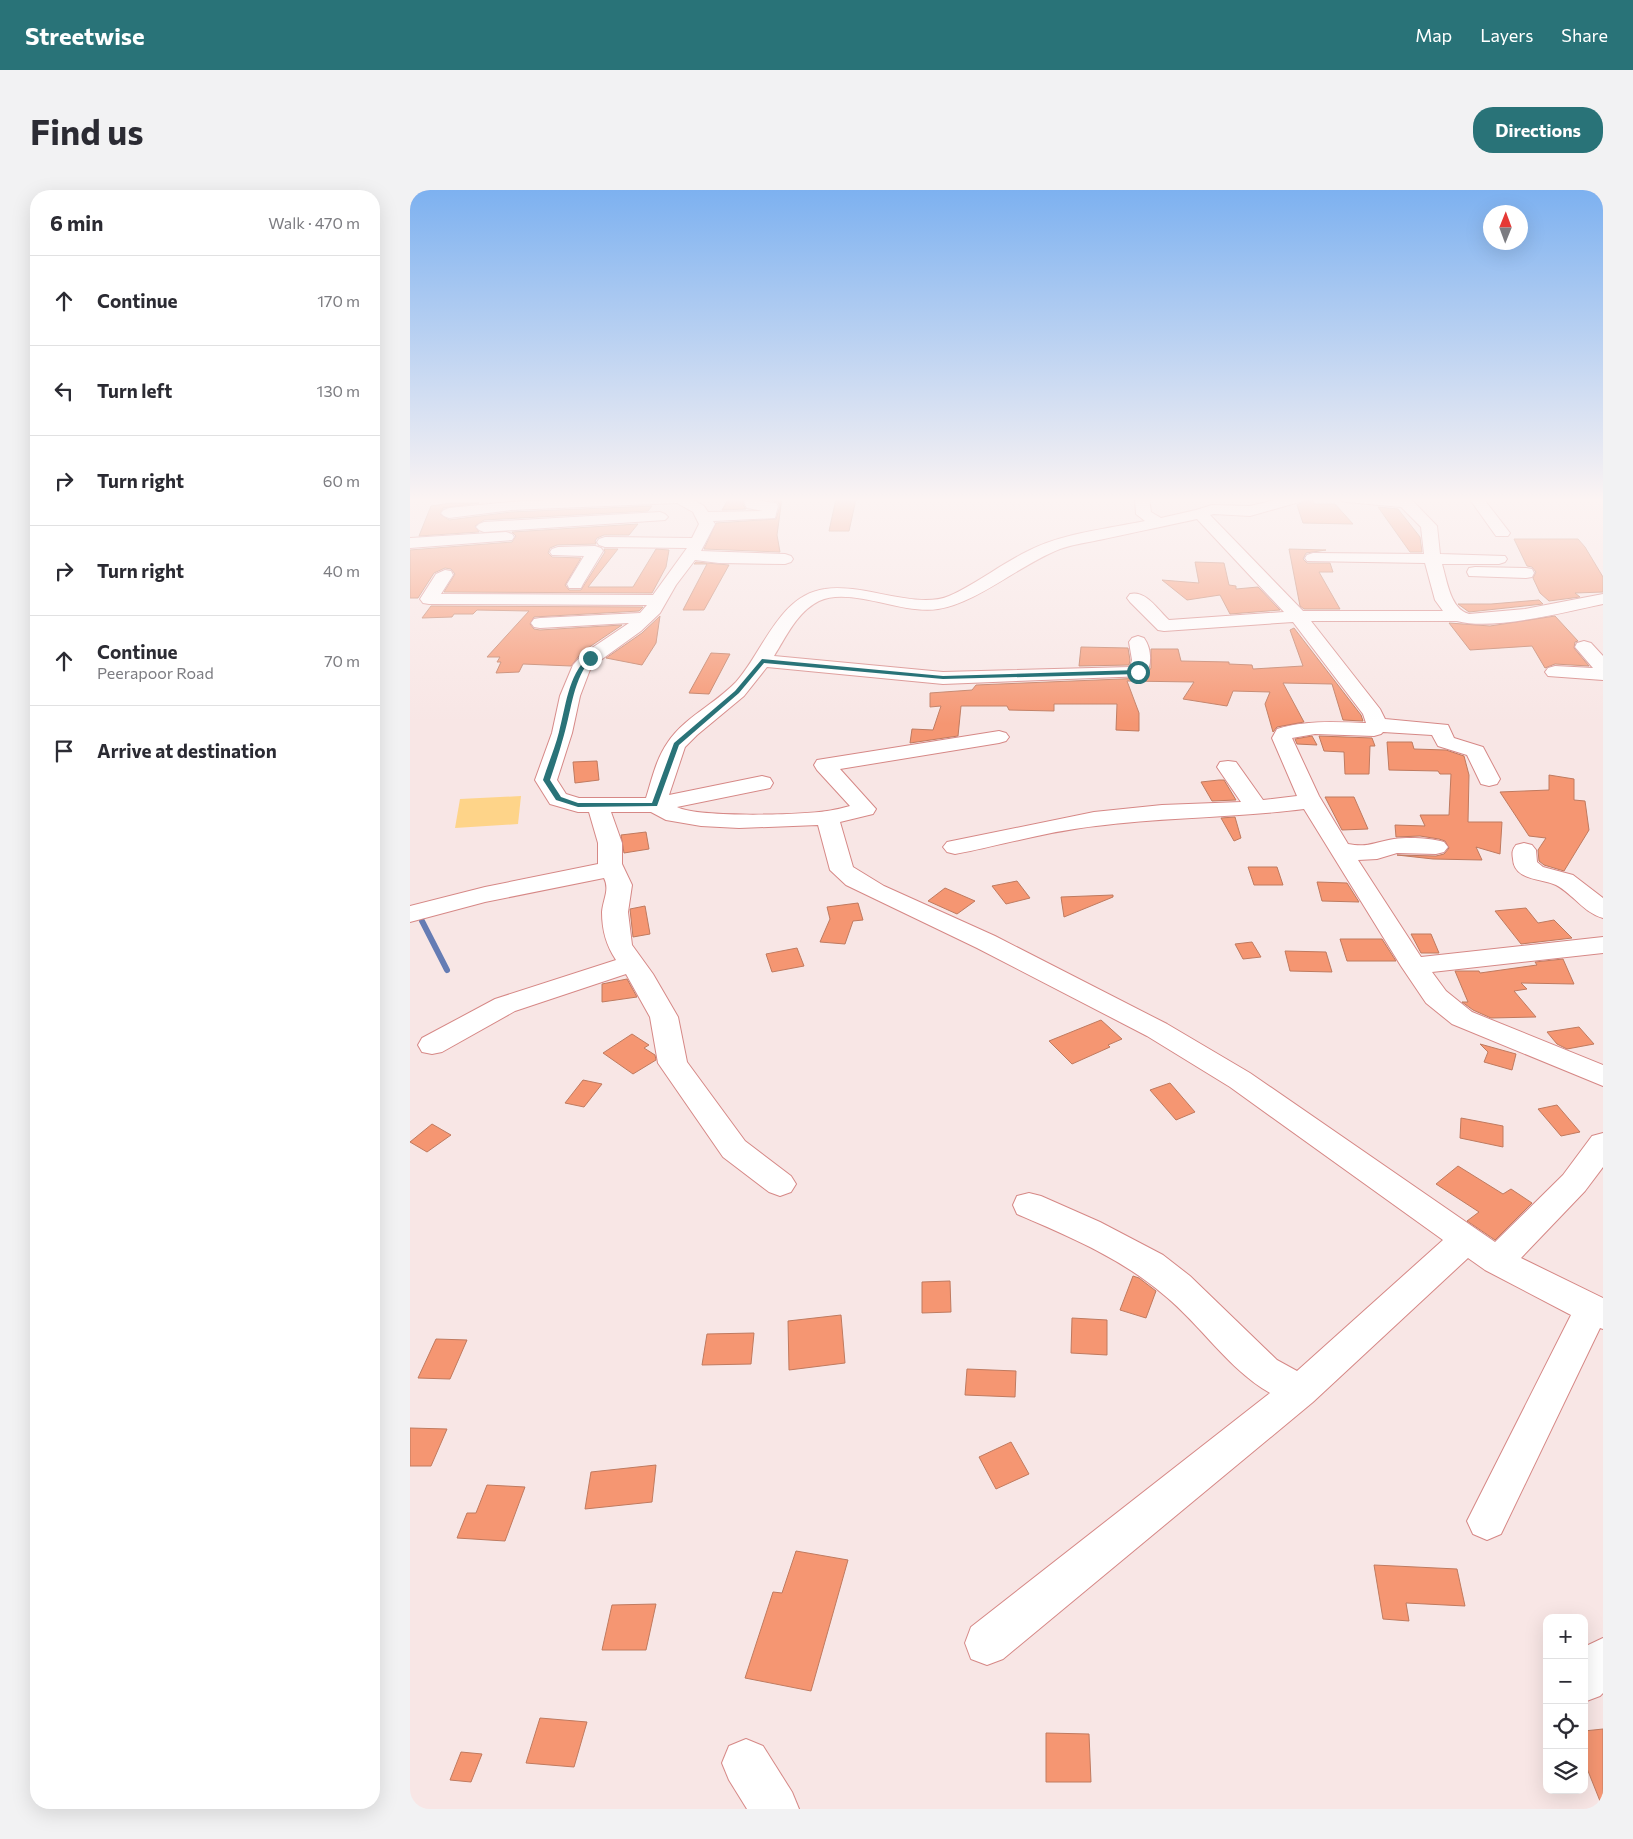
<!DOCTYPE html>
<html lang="en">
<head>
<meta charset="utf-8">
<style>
	:root { --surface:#fff; --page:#f2f2f3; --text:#2b2b33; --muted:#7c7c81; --line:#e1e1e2; --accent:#297378 }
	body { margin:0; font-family:Commissioner,sans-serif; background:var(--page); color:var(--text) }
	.controls { position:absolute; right:15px; bottom:15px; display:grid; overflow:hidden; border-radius:10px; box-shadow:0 5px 20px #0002 }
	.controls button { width:45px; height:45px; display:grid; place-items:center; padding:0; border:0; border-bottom:1px solid var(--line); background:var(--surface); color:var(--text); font:25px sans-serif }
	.compass { position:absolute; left:1073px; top:15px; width:45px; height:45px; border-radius:50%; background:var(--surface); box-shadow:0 5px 20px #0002; rotate:1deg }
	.stop { position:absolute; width:15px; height:15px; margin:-11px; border:4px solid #297378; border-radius:50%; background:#fff }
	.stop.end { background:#297378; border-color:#fff; box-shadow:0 1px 5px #0008 }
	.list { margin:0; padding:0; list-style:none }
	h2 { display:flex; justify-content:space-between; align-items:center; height:65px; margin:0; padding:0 20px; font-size:21px }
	h2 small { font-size:16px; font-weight:400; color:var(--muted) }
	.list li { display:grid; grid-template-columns:32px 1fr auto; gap:15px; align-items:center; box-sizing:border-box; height:90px; padding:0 20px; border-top:1px solid var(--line) }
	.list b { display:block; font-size:19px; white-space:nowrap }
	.list p { margin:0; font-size:16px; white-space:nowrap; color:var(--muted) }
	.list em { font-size:16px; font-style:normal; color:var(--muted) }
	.icon { flex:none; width:28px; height:28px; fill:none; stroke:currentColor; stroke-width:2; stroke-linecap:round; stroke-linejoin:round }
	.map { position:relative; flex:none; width:1193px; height:1619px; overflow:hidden; border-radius:20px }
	header { display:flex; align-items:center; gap:30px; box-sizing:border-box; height:70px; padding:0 25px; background:var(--accent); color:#fff }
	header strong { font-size:24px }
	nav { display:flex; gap:28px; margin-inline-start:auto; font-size:18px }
	.intro { display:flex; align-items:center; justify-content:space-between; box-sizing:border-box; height:120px; padding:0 30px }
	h1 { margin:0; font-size:35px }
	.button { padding:12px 22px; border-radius:20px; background:var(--accent); color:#fff; font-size:18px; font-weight:700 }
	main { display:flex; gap:30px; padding:0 30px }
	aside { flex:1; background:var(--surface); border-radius:20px; box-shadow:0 5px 20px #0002 }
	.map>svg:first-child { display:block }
	.green { fill:#fed489 }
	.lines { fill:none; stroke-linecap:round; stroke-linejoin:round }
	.stream { stroke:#657cb4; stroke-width:6 }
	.building { fill:#f59672; stroke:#c07a5f }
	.minor-casing { stroke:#d68886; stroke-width:2 }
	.minor { fill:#fff; fill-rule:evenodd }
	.route { fill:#297378 }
</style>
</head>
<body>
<header>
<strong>Streetwise</strong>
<nav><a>Map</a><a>Layers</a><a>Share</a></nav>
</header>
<div class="intro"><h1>Find us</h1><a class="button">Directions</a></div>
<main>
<aside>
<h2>6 min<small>Walk · 470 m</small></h2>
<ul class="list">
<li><svg class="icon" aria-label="ahead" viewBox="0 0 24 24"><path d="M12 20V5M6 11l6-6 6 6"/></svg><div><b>Continue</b></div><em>170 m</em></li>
<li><svg class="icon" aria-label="left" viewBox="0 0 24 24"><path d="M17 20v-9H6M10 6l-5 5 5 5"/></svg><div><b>Turn left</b></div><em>130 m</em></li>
<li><svg class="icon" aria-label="right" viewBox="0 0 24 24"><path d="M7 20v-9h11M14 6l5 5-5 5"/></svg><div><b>Turn right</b></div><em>60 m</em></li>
<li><svg class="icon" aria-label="right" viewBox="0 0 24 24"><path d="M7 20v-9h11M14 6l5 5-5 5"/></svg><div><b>Turn right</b></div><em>40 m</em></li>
<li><svg class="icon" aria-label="ahead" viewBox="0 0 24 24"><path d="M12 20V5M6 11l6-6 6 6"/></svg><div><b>Continue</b><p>Peerapoor Road</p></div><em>70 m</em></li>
<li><svg class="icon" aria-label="arrive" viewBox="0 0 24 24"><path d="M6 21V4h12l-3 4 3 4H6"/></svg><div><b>Arrive at destination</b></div></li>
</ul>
</aside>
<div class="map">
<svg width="1193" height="1619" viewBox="0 0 1193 1619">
	<rect width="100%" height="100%" fill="#f8e6e5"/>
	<path class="green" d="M 111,606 L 108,634 L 45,638 L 50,609 Z"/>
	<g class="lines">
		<path class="stream" d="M 12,731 L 37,780"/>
	</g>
	<g class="building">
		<path d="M 319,308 L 334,308 L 333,315 L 336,319 L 312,320 Z"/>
		<path d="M 352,308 L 372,308 L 367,345 L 370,362 L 294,359 L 306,333 L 366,329 L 370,316 L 368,312 Z"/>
		<path d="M 426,309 L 446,309 L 439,341 L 419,341 Z"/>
		<path d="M 895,311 L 903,311 L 904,314 L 925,314 L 943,334 L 893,333 L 887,315 Z"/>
		<path d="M 41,313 L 69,313 L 33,318 L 30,324 L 39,330 L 101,322 L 242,316 L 238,321 L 74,330 L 65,336 L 69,342 L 9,346 L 21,316 Z"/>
		<path d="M 968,317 L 988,319 L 1010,347 L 1012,362 L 1000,362 Z"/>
		<path d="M 228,334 L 219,345 L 194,345 L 187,348 L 185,351 L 186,354 L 147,355 L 140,358 L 138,363 L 142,367 L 171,368 L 155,395 L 159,400 L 171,400 L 195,362 L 194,359 L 208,359 L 178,397 L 223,397 L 246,359 L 259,360 L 256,377 L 242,403 L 34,402 L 45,384 L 41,379 L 35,378 L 24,383 L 8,408 L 0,408 L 0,360 L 102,352 L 106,346 L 102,342 Z"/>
		<path d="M 1104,349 L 1168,349 L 1175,357 L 1193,387 L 1193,402 L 1165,403 L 1170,407 L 1139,411 L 1130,403 L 1123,388 L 1126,382 L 1122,377 L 1117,376 Z"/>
		<path d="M 879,359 L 916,360 L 896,363 L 893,369 L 897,373 L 920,373 L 923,382 L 909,382 L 930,419 L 894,419 L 890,416 Z"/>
		<path d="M 286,372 L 319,375 L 294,420 L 273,420 L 297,374 L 284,374 Z"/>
		<path d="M 785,372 L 814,373 L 819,395 L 826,396 L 826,399 L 848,397 L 870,420 L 820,424 L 810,405 L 777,410 L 752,390 L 789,393 Z"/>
		<path d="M 1129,410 L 1133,414 L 1059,422 L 1048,414 L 1081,414 Z"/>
		<path d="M 21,416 L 233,417 L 229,421 L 124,427 L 120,434 L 124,439 L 130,440 L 212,435 L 172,462 L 161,476 L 113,474 L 109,482 L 86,483 L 91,472 L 87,472 L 90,467 L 77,467 L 119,421 L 67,420 L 63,424 L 44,424 L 42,427 L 12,428 Z"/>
		<path d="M 250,426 L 246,453 L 232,475 L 196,468 L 232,443 Z"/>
		<path d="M 1145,426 L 1168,451 L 1165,452 L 1164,458 L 1179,476 L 1145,474 L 1135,478 L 1122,456 L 1060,460 L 1039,433 L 1080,436 Z"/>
		<path d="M 884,438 L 951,525 L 953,531 L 933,530 L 922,494 L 873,493 L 894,532 L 867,537 L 863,542 L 855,514 L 860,502 L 823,501 L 817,516 L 773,509 L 784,492 L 717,491 L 729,523 L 729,541 L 706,540 L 707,514 L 644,514 L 644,521 L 599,520 L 597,516 L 551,516 L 548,546 L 500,553 L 502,539 L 523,540 L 531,516 L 520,517 L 520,503 L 562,500 L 566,495 L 735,488 L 741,478 L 741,459 L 768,459 L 771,471 L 819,472 L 819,474 L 842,475 L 843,479 L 893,476 L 880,440 Z"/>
		<path d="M 671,457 L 718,458 L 720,470 L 719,475 L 669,476 Z"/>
		<path d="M 301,463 L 320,464 L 299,504 L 279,503 Z"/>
		<path d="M 902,546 L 907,555 L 887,554 L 885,549 Z"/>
		<path d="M 909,546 L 962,548 L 965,556 L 960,556 L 959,584 L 935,584 L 934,562 L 914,561 Z"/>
		<path d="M 977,552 L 1002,552 L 1004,559 L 1036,560 L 1054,566 L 1059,585 L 1058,632 L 1092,632 L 1090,664 L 1066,657 L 1072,670 L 1023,669 L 987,665 L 1026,666 L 1034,664 L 1039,658 L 1035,651 L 1029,649 L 1010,646 L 986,647 L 985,635 L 1015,636 L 1010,625 L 1039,625 L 1041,584 L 1030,584 L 1028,581 L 979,580 Z"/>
		<path d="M 187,571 L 189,590 L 165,593 L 163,572 Z"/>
		<path d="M 1139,585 L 1164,589 L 1164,610 L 1175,611 L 1179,640 L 1154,681 L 1134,675 L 1129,671 L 1128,660 L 1136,648 L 1119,646 L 1090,602 L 1139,600 Z"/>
		<path d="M 809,590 L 814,590 L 826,610 L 802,611 L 791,592 Z"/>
		<path d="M 915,607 L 944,607 L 958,639 L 932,640 Z"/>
		<path d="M 825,627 L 831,648 L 824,651 L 811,628 Z"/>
		<path d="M 236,642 L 239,659 L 214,663 L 211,645 Z"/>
		<path d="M 838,677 L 867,677 L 873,695 L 844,695 Z"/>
		<path d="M 607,691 L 620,708 L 596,714 L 582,696 Z"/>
		<path d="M 907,692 L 937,693 L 949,712 L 912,711 Z"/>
		<path d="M 535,698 L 565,711 L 547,724 L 518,711 Z"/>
		<path d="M 703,705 L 703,707 L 654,727 L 651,707 Z"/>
		<path d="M 448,713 L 453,730 L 443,731 L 435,754 L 410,752 L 420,729 L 417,717 Z"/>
		<path d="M 235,716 L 240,744 L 223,747 L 220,719 Z"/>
		<path d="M 1116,718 L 1128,733 L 1144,730 L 1162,748 L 1111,754 L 1085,721 Z"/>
		<path d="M 1001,744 L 1021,744 L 1029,763 L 1011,763 Z"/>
		<path d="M 930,749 L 972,749 L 986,771 L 937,771 Z"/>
		<path d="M 842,752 L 851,767 L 833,769 L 825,754 Z"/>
		<path d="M 387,758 L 394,776 L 362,782 L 356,764 Z"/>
		<path d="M 875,761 L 916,762 L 922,782 L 880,781 Z"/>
		<path d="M 1153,769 L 1164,794 L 1111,793 L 1117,799 L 1104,801 L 1126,827 L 1081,828 L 1063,820 L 1052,812 L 1058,812 L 1045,781 L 1069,781 L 1070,783 L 1127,775 L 1125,772 Z"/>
		<path d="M 217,789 L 227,807 L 192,812 L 192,794 Z"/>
		<path d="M 691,830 L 712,849 L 698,855 L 700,857 L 662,874 L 639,851 Z"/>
		<path d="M 1169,837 L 1184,854 L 1157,859 L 1147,854 L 1137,842 Z"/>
		<path d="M 222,844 L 239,855 L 234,858 L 245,865 L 246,870 L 223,884 L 193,863 Z"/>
		<path d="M 1070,854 L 1106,864 L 1102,880 L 1074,872 L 1078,862 Z"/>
		<path d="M 173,890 L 192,894 L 174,917 L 155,913 Z"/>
		<path d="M 760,893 L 785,922 L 766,930 L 740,900 Z"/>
		<path d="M 1147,915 L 1170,942 L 1151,946 L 1128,919 Z"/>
		<path d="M 1051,928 L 1093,936 L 1093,957 L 1050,948 Z"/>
		<path d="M 22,934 L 41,945 L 17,962 L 0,952 Z"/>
		<path d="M 1048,976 L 1093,1004 L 1101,999 L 1122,1013 L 1085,1050 L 1057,1031 L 1069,1022 L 1026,994 Z"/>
		<path d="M 723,1086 L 729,1088 L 746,1101 L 736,1128 L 710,1120 Z"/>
		<path d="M 540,1091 L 541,1122 L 512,1123 L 512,1092 Z"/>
		<path d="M 431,1125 L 435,1173 L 379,1180 L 378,1131 Z"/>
		<path d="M 662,1128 L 697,1130 L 697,1165 L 661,1163 Z"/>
		<path d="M 344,1143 L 341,1174 L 292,1175 L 297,1144 Z"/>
		<path d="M 26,1149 L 57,1150 L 40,1189 L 8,1188 Z"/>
		<path d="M 557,1179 L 606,1181 L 605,1207 L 555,1205 Z"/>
		<path d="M 0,1238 L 37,1239 L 21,1276 L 0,1276 Z"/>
		<path d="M 601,1252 L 619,1284 L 586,1299 L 569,1267 Z"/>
		<path d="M 246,1275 L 242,1312 L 175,1319 L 181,1282 Z"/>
		<path d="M 77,1295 L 115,1297 L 95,1351 L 47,1348 L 57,1323 L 66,1323 Z"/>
		<path d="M 386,1361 L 438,1370 L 401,1501 L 335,1488 L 363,1402 L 372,1403 Z"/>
		<path d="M 964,1375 L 1047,1379 L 1055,1416 L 996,1413 L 999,1431 L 973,1429 Z"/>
		<path d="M 246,1414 L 236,1460 L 192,1460 L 202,1415 Z"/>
		<path d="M 130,1528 L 177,1532 L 164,1577 L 116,1573 Z"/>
		<path d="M 1193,1539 L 1193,1616 L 1192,1616 L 1174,1571 L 1174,1541 Z"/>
		<path d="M 636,1543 L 679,1544 L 681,1592 L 636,1592 Z"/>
		<path d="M 51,1562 L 72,1564 L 61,1592 L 40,1590 Z"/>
	</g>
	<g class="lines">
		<defs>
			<g id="minor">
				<path d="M 184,308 L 280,308 L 294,316 L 298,322 L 353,321 L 337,318 L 335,315 L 336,308 L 350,308 L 350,311 L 366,313 L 368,316 L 365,328 L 303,331 L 305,334 L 291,361 L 375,364 L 381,366 L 383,369 L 381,372 L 375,374 L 309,373 L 285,370 L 266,395 L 250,423 L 231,441 L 181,477 L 170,506 L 162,543 L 147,590 L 156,604 L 169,608 L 236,608 C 242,589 246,569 258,552 C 275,527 305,514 326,492 C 353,462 369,405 415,399 C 453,393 506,420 539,406 C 566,394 591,374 618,361 C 653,343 696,339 735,331 L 726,324 L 725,308 L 739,308 L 741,322 L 751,328 L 786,320 L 802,315 L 840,316 L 873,308 L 895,308 L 893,311 L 840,326 L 804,324 L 800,325 L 893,421 L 1033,421 L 1025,410 L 1015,373 L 897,371 L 895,368 L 897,365 L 903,363 L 1014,364 L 1011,337 L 991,317 L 937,312 L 932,311 L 930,308 L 1000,308 L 1027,336 L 1030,364 L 1095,366 L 1097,369 L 1095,372 L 1089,374 L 1032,374 C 1037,390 1040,419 1059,424 L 1115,419 L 1193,404 L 1193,414 C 1155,422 1083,441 1047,431 L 901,431 L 970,519 L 975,529 L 1038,535 L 1044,548 L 1073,557 L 1090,589 L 1087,594 L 1079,596 L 1071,594 L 1057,565 L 1028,556 L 1022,545 L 973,542 L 971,544 L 964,546 L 905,544 L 882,548 L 909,606 L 938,654 C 958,658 965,652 984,649 C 999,647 1020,648 1034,652 L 1038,657 L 1034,662 L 1026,664 L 987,663 L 967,669 L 948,670 L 1011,767 L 1193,747 L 1193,763 L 1022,782 L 1036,801 L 1062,822 L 1193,875 L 1193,896 L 1042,834 L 1016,813 L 991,776 L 894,619 C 825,628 755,627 686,636 C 639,641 592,655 545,664 L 537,662 L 533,657 L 537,652 L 684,622 L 752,615 L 831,612 L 807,577 L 810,572 L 818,571 L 826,572 L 853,610 L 887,606 L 862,548 L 867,539 C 896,530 926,532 956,533 L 953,524 L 883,432 L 754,441 L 748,440 L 720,412 L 717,408 L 720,404 C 736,400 748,420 759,430 L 874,422 L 787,329 C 756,336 725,342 694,349 C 680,352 664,354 650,359 C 611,374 567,413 528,419 C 493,425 440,396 409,411 C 387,422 376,447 364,466 L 533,482 L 720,477 L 722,470 L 719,452 L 722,448 L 728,446 L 734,448 C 742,459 742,476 735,486 L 533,494 L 357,477 L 334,506 L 287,545 L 275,557 L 259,605 L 352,586 L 360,588 L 363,593 L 360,598 L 267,617 C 287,628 391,625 417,621 C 425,620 432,618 440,616 L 407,580 L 404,575 L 407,570 L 589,541 L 596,543 L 599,547 L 596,551 L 589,553 L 430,579 L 466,619 L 463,624 L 430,632 L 443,677 L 474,696 L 585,746 L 757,834 L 840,883 L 1085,1052 L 1153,985 L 1182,946 L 1193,943 L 1193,977 L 1175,1001 L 1111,1068 L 1193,1108 L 1193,1139 L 1190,1138 L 1091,1344 L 1077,1350 L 1063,1344 L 1057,1331 L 1161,1125 L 1075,1080 L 1058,1068 L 903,1212 L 593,1469 L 577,1475 L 561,1469 L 555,1453 L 561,1437 L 860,1203 C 818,1179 791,1135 754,1105 C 711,1068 658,1046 607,1024 L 603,1015 L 607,1006 L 619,1003 L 631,1006 L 690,1032 L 753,1065 L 780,1086 L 867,1170 L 887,1181 L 1033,1050 L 820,897 L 737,846 L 567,758 L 436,695 L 420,680 L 408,635 L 329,638 L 291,636 L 256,630 L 241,622 L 201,622 L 212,653 L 212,674 L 222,695 L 218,722 L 222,755 L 243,784 L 268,827 L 277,872 L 335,951 L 381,986 L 386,994 L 381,1002 L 370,1006 L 359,1002 L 313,967 L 248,873 L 240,827 L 216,784 L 105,821 L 32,862 L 22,864 L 12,862 L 8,855 L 12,848 L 85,809 L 206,770 C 196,755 192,740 192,722 C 193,709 200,700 194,688 L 75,712 L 0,732 L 0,716 L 75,697 L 188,674 L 188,653 L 179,622 L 168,622 L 140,614 L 125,590 L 142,543 L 150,506 L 163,475 L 173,464 L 219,433 L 130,438 L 124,437 L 121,433 L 124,429 L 130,428 L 230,423 L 237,415 L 19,414 L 13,413 L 10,409 L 26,384 L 35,380 L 41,381 L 43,385 L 31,404 L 243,405 L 277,358 L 195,357 L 189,355 L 187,352 L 189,349 L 195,347 L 282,348 L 289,334 L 283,322 L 267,313 L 101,320 L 39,328 L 34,326 L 31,323 L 34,320 L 39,318 L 101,312 Z"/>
				<path d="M 1059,308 L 1073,308 L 1100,343 L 1098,346 L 1086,346 Z"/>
				<path d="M 250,322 L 255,324 L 258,327 L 255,330 L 74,342 L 69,340 L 66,337 L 69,334 L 74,332 Z"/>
				<path d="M 96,342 L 102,344 L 104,347 L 102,350 L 0,358 L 0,348 Z"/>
				<path d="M 185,356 L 191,358 L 193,361 L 173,394 L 171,398 L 159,398 L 157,394 L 174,366 L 142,365 L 140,362 L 142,359 L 148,357 Z"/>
				<path d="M 1065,377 L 1116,378 L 1122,379 L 1124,383 L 1122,387 L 1116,388 L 1059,386 L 1057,382 L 1059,378 Z"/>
				<path d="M 1174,451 L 1181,453 L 1193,466 L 1193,490 L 1138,486 L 1135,482 L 1138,478 L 1145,476 L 1183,478 L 1165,457 L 1167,453 Z"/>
				<path d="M 1114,653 L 1122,655 L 1126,660 L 1127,672 L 1133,677 L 1163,685 L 1193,708 L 1193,728 C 1174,723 1163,704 1146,695 C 1132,688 1104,691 1103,669 C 1102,663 1102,660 1106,655 Z"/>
				<path d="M 1193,1448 L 1193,1503 L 1190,1506 L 1174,1512 L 1174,1457 Z"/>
				<path d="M 336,1549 L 353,1556 L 382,1602 L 389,1619 L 337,1619 L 319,1590 L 312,1573 L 319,1556 Z"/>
			</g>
		</defs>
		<use href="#minor" class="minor-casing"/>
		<use href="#minor" class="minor"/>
	</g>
	<linearGradient id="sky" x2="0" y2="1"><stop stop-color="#7db1f0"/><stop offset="0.58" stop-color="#fcf4f3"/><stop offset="1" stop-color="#fcf4f3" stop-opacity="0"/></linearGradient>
	<rect width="1193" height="534" fill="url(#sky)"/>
	<path class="route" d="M 178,467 L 182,468 C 163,489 162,518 154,545 C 150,560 145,575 140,590 L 151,607 L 168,613 L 242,613 L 264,553 L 325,501 L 352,469 L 533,486 L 728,480 L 731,482 L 728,484 L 533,489 L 354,473 L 329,503 L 269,555 L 247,616 L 168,617 L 146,610 L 133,590 C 138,574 145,558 149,542 C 156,516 158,486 178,467 Z"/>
</svg>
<div class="controls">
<button>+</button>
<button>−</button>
<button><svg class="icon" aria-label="locate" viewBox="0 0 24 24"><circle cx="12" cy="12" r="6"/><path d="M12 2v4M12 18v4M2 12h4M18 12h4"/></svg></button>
<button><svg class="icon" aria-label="layers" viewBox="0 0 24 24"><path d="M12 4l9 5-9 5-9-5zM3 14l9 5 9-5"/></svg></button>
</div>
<svg class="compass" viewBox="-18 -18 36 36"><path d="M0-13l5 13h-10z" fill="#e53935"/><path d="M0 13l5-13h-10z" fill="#7c7c81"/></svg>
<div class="stop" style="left:728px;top:482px"></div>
<div class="stop end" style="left:180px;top:468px"></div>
</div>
</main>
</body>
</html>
